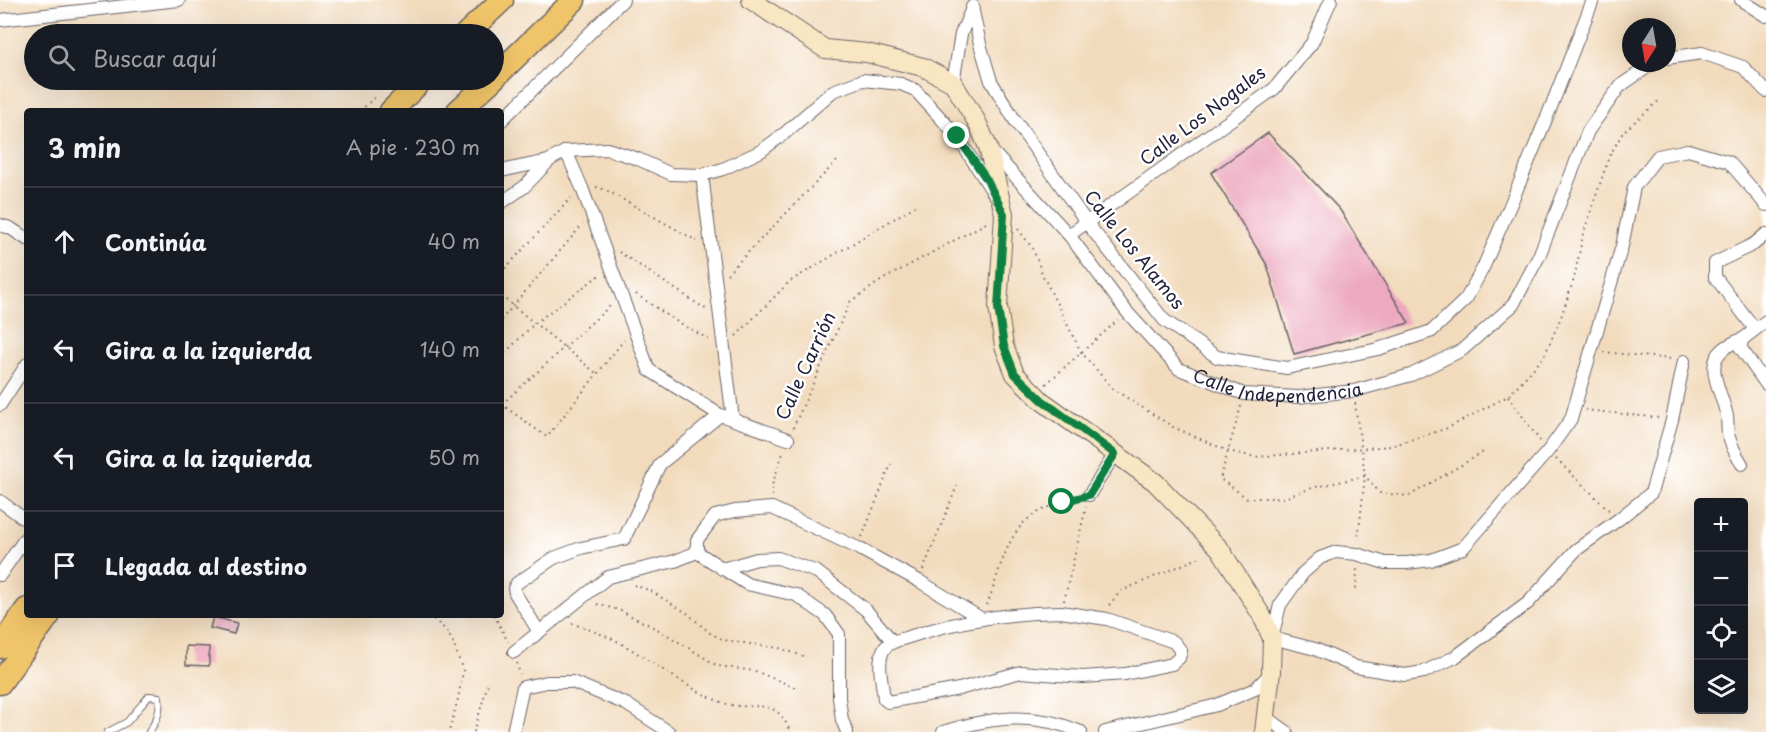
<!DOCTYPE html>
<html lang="es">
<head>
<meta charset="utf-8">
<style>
	:root { --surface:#171b24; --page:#20242c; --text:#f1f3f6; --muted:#9ea1a6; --line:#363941 }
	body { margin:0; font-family:"Playpen Sans",sans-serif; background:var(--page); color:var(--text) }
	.controls { position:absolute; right:18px; bottom:18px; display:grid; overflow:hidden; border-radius:6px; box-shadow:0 6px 24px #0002 }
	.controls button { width:54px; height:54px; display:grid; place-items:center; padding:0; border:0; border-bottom:2px solid var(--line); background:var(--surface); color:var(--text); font:30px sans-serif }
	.compass { position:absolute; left:1622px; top:18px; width:54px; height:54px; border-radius:50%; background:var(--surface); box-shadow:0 6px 24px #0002; rotate:191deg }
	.stop { position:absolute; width:18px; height:18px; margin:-14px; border:4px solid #0b8043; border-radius:50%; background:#fff }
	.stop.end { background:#0b8043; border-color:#fff; box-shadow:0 2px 6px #0008 }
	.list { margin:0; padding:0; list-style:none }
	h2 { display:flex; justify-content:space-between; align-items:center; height:78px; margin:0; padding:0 24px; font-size:26px }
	h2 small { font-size:20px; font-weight:400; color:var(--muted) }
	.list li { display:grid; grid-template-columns:39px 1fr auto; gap:18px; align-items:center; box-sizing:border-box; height:108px; padding:0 24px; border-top:2px solid var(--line) }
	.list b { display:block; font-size:22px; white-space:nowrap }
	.list em { font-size:20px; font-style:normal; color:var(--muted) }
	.icon { flex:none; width:33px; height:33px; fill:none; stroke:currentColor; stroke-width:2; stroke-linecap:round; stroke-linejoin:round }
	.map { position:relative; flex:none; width:1766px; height:732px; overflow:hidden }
	.search { position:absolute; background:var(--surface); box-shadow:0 6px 24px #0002; left:24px; top:24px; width:480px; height:66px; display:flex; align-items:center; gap:15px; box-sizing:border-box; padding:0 21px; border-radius:33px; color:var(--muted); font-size:22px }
	.panel { position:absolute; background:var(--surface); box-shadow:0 6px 24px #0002; left:24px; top:108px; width:480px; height:510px; border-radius:6px }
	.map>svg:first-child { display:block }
	.building { fill:#eda9bf }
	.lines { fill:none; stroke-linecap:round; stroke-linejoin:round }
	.lane-casing { stroke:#6b6368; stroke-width:8 }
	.street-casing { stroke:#6b6368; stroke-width:14 }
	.secondary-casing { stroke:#6b6368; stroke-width:20 }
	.highway-casing { stroke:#6b6368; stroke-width:25 }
	.path { stroke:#6b6368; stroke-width:2; stroke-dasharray:1.5 4.5; stroke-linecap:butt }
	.lane { stroke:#fff; stroke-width:6 }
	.street { stroke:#fff; stroke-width:12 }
	.secondary { stroke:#f9e7c3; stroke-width:18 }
	.highway { stroke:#f0c469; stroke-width:22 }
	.route { stroke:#0b8043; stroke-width:8 }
	.labels { text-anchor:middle; stroke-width:5; stroke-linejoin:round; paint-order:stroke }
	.street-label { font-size:18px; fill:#22223b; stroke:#fff }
</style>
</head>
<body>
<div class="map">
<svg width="1766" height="732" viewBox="0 0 1766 732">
	<rect width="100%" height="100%" fill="#fff"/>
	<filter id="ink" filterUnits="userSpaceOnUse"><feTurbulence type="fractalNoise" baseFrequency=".0167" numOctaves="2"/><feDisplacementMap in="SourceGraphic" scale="12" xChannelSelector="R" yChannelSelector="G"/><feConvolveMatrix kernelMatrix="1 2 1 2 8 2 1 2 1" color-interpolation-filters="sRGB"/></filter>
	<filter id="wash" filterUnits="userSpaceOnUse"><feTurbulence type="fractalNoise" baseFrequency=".008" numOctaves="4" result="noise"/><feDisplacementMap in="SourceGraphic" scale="24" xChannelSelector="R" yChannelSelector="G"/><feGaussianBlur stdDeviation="1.35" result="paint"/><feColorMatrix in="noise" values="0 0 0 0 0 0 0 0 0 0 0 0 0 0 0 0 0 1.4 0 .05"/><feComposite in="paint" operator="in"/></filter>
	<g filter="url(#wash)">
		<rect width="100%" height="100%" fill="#f2dbbd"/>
		<g id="blocks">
			<g class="building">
				<path d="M 1268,133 L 1340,210 L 1409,323 L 1294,354 L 1267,265 L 1211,173 Z"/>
				<path d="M 213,617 L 237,623 L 234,634 L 210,628 Z"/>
				<path d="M 186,646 L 209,647 L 209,666 L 186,665 Z"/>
			</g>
		</g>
	</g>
	<g filter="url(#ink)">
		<use href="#blocks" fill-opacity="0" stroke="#6b6368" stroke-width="1.5"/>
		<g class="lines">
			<defs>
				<path id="lane" d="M 108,732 L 127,722 L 149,696 L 159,697 C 161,711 157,720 149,732"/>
				<g id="street">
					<path d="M 1741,0 L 1766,16"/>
					<path d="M 972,7 L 980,44 L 991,81 L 1016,122 L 1087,223 L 1164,320 L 1217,357 L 1287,368 L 1378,349 L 1432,331 L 1466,299 L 1483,268 L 1512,201 L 1549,112 L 1593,0"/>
					<path d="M 0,20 L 179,0"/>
					<path d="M 1667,58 L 1702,53 L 1743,67 L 1766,91"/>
					<path d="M 953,83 L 961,34 L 973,6"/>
					<path d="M 501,121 L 623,0"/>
					<path id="s1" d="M 989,148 L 1069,235 L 1127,312 L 1179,369 L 1244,394 L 1298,397 L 1354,391 L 1411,375 L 1462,350 L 1513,305 L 1539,256 L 1588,131 L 1620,86 L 1653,63"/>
					<path d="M 566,151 L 582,188 L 649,370 L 720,415 L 788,439"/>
					<path d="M 501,171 L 548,161 L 566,151 L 607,149 L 638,159 L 671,174 L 702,175 L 723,169 L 761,151 L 785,133 L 833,91 L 863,80 L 901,84 L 915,90 L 957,136 L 994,194"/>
					<path d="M 702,175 L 733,419"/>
					<path d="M 501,203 L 524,187 L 548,162"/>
					<path d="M 0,225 L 10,228 L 27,239"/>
					<path d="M 1069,235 L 1274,89 L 1312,43 L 1331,0"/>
					<path d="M 1766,321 L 1743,339 L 1740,347 L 1766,384"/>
					<path d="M 1755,329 L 1715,277 L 1715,263 L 1754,244 L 1766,234"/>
					<path d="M 1684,361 L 1672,420 L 1651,493 L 1619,519 L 1576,550 L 1528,603 L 1455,657 L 1424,672 L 1405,675 L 1356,667 L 1315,649 L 1272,638 L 1280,605 L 1303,573 L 1320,558 L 1336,552 L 1357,554 L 1385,563 L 1407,563 L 1431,560 L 1463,548 L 1548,451 L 1571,419 L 1622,246 L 1634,187 L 1658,156 L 1688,150 L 1729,162 L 1766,205"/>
					<path d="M 0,405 L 27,364"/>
					<path d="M 1742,464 C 1736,455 1731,445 1728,434 C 1727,428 1728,422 1727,416 C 1719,382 1696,355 1743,339"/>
					<path d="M 1089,495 L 1115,454"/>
					<path d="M 0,501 L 27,521"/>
					<path d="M 722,569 L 757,559 L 778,558 L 817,572 L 866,610 L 893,642"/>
					<path d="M 0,575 L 27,536"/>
					<path d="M 1061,612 L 1107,619 L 1174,642 L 1181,651 L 1179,658 L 1172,664 L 1125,674 L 1083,677 L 1021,672 L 959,689 L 888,702 L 884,699 C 883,685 876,662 884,649 C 889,641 903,639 912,636 C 960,620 1011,613 1061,612 Z"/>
					<path d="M 539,632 L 515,593 L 514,588 L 517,583 L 554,558 L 581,548 L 624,539 L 660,464 L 720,415"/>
					<path d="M 514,652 L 608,577 L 675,561 L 697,552"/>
					<path d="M 1266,717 L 1287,732"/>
					<path d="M 513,732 L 523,687 L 547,682 L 572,682 L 626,704 L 669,732"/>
					<path d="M 847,732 L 842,720 L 839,698 L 839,634 L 825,615 L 796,595 L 747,584 L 697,552 L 697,540 L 715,516 L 735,511 L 772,508 L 858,548 L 919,581 L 982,619"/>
					<path d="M 943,732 C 991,717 1034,711 1081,732"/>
					<path d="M 1105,732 L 1217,705 L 1255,689 L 1271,673"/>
				</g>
				<path id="secondary" d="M 751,0 L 825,49 L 867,53 L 923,67 L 953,83 L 977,122 L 988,147 L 1004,214 L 998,307 L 1004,346 L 1015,374 L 1042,401 L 1155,482 L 1220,549 L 1262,616 L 1272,638 L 1271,672 L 1264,732"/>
				<g id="highway">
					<path d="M 466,34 L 502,0"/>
					<path d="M 494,78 L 574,0"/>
					<path d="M 391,111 L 422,80"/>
					<path d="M 458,111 L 492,80"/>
					<path d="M 0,647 L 27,609"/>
					<path d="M 0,683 L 49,615"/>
				</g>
			</defs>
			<use href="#lane" class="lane-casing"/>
			<use href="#street" class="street-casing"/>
			<use href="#secondary" class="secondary-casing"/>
			<use href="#highway" class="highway-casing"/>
			<g class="path">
				<path d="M 360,111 L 376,96"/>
				<path d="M 596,187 L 606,190 L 697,241"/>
				<path d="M 1018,229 L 1033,249 L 1043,276 L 1081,352 L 1113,389 L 1173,427 L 1228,451 L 1255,457 L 1391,446 L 1448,428 L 1508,396 L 1544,357 L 1561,317 L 1574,279 L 1583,235 L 1609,157 L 1623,132 L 1661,99"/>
				<path d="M 619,252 L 707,310"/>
				<path d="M 501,273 L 571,198"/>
				<path d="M 727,274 L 838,160"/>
				<path d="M 636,294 L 674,320 L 710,340"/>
				<path d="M 501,296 L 596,373"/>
				<path d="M 501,320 L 583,224"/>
				<path d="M 736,336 L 789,282 L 915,206"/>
				<path d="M 1603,352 L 1672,359"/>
				<path d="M 501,357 L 535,323 L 601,274"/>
				<path d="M 1046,384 L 1118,320"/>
				<path d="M 1508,396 L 1540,441"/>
				<path d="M 1355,403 L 1365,476 L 1358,540"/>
				<path d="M 501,404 L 547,437 L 624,340"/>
				<path d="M 502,404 L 611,305"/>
				<path d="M 1241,406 L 1220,479 L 1247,498 L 1284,498 L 1312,488 L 1365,476 L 1380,493 L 1409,496 L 1485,451"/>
				<path d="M 1585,410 L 1660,418"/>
				<path d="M 793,428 L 850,302 L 882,280 L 988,222"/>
				<path d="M 1556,459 L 1610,511"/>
				<path d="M 772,496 L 772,485 L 784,450"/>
				<path d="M 862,537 L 891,464"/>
				<path d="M 923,570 L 957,486"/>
				<path d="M 634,585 L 649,590 L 687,613 L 710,633 L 724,640 L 779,648 L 806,657"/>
				<path d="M 1356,589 L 1357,567"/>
				<path d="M 1064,601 L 1086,507"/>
				<path d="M 597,604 L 619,610 L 659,630 L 718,666 L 755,671 L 799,689"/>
				<path d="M 987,605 C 997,580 1003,548 1020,527 C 1032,511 1059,503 1078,498"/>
				<path d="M 1109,605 L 1121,591 L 1203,556"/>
				<path d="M 429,615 L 447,631 L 454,645 L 463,671 L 458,699 L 449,732"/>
				<path d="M 494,615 L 508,642"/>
				<path d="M 572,623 C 588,630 607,635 622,644 C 655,663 686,688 721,702 C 750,714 776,692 790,732"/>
				<path d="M 517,663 L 520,675"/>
				<path d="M 474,732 L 488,683"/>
			</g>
			<use href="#lane" class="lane"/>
			<use href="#street" class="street"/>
			<use href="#secondary" class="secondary"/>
			<use href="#highway" class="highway"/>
		</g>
	</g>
	<g class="lines" filter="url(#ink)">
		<path class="route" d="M 957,136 L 987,180 L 1004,214 L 998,308 L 1004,346 L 1015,374 L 1042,400 L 1115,454 L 1089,495 L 1062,502"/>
	</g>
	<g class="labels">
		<g class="street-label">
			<text transform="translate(1203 116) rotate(-37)" y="6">Calle Los Nogales</text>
			<text transform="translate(1134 250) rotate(51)" y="6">Calle Los Alamos</text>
			<text transform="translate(806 366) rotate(-65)" y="6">Calle Carrión</text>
			<text dy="6" stroke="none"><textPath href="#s1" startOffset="394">Calle Independencia</textPath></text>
		</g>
	</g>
</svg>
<div class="controls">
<button>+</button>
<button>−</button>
<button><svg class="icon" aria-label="locate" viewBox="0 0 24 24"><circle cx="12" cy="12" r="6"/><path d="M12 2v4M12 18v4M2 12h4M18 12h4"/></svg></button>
<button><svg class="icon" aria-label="layers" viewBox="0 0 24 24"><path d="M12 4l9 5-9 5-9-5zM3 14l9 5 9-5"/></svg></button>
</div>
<svg class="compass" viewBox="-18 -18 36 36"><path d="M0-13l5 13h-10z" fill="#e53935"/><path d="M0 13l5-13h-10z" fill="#9ea1a6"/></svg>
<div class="stop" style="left:1062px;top:502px"></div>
<div class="stop end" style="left:957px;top:136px"></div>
<div class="search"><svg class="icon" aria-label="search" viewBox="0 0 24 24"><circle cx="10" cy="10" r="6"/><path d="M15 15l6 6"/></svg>Buscar aquí</div>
<section class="panel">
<h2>3 min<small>A pie · 230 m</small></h2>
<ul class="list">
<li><svg class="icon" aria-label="ahead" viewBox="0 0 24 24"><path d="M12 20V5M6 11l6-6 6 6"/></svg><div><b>Continúa</b></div><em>40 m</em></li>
<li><svg class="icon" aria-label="left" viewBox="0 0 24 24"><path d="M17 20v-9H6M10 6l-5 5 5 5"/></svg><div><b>Gira a la izquierda</b></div><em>140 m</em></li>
<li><svg class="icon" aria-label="left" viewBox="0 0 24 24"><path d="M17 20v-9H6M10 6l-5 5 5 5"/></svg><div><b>Gira a la izquierda</b></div><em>50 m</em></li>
<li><svg class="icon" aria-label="arrive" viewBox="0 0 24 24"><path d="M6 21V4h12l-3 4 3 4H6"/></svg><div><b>Llegada al destino</b></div></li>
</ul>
</section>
</div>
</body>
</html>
